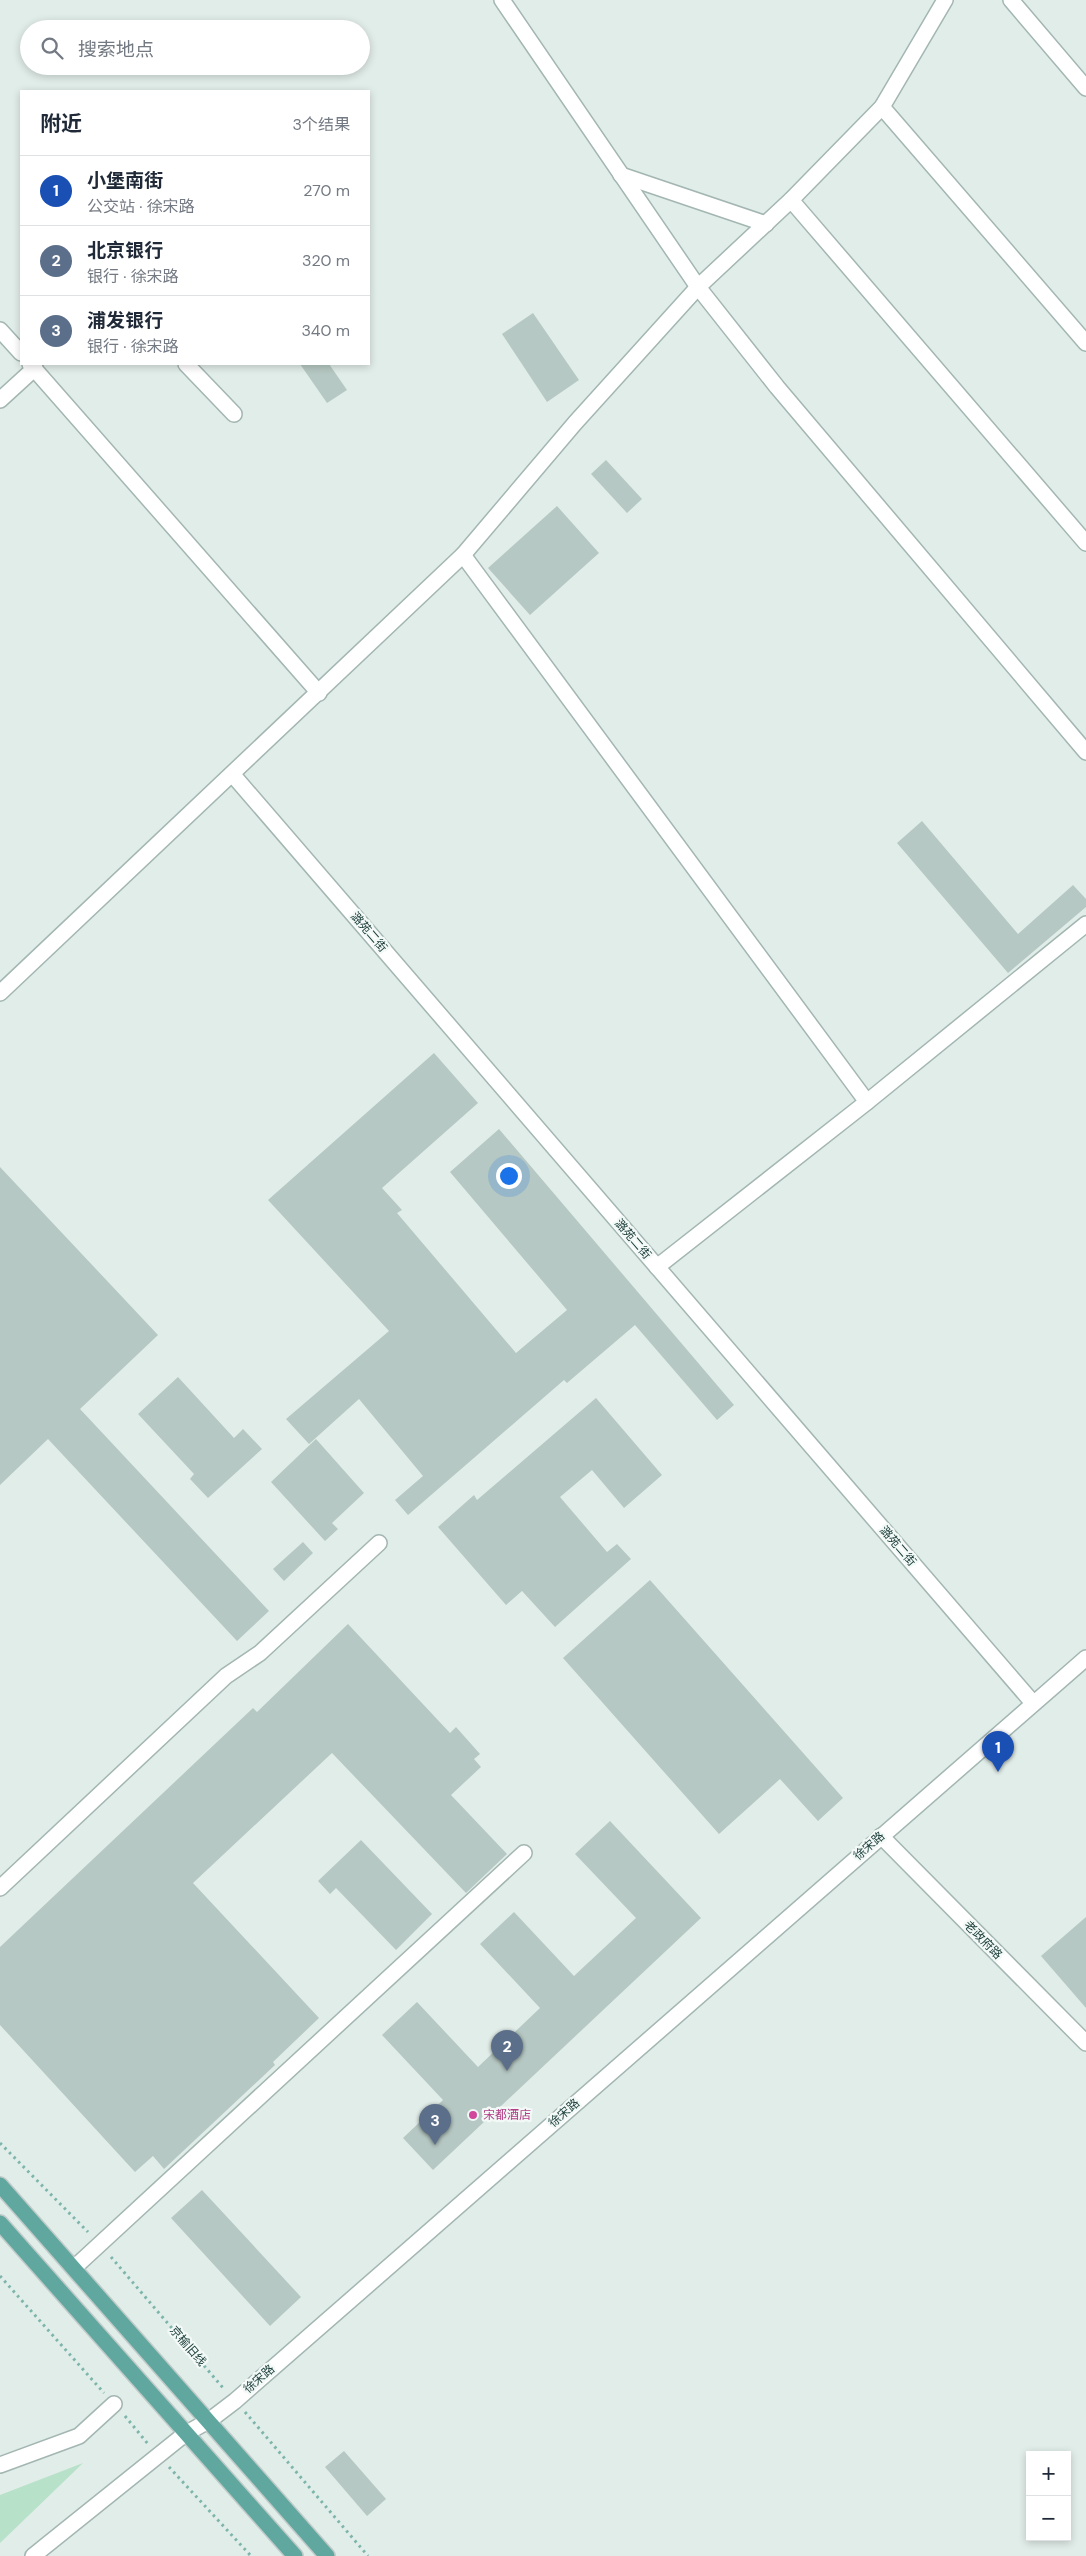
<!DOCTYPE html>
<html lang="zh">
<head>
<meta charset="utf-8">
<style>
	:root { --surface:#fff; --page:#f2f2f3; --text:#1f2937; --muted:#747a83; --line:#e0e1e3; --accent:#845841 }
	body { margin:0; font-family:"DM Sans","Noto Sans SC",sans-serif; background:var(--page); color:var(--text) }
	.controls { position:absolute; right:15px; bottom:15px; display:grid; overflow:hidden; border-radius:0px; box-shadow:0 2px 8px #0003 }
	.controls button { width:45px; height:45px; display:grid; place-items:center; padding:0; border:0; border-bottom:1px solid var(--line); background:var(--surface); color:var(--text); font:25px sans-serif }
	.you { position:absolute; left:508px; top:1175px; width:18px; height:18px; margin:-12px; border:4px solid #fff; border-radius:50%; background:#1a73e8; box-shadow:0 0 0 8px #1a73e833 }
	.badge { display:grid; place-items:center; width:32px; height:32px; border-radius:50%; background:var(--accent); color:#fff; font-size:16px; font-weight:700 }
	.pin { position:absolute; translate:-50% -41px; filter:drop-shadow(0 1px 2px #0008) }
	.pin::after { content:''; position:absolute; top:26px; width:18px; height:15px; background:inherit; clip-path:polygon(0 0,100% 0,50% 100%) }
	.list { margin:0; padding:0; list-style:none }
	h2 { display:flex; justify-content:space-between; align-items:center; height:65px; margin:0; padding:0 20px; font-size:21px }
	h2 small { font-size:16px; font-weight:400; color:var(--muted) }
	.list li { display:grid; grid-template-columns:32px 1fr auto; gap:15px; align-items:center; box-sizing:border-box; height:70px; padding:0 20px; border-top:1px solid var(--line) }
	.list b { display:block; font-size:19px; white-space:nowrap }
	.list p { margin:0; font-size:16px; white-space:nowrap; color:var(--muted) }
	.list em { font-size:16px; font-style:normal; color:var(--muted) }
	.icon { flex:none; width:28px; height:28px; fill:none; stroke:currentColor; stroke-width:2; stroke-linecap:round; stroke-linejoin:round }
	.map { position:relative; flex:none; width:1086px; height:2556px; overflow:hidden }
	.search { position:absolute; background:var(--surface); box-shadow:0 2px 8px #0003; left:20px; top:20px; width:350px; height:55px; display:flex; align-items:center; gap:12px; box-sizing:border-box; padding:0 18px; border-radius:28px; color:var(--muted); font-size:19px }
	.panel { position:absolute; background:var(--surface); box-shadow:0 2px 8px #0003; left:20px; top:90px; width:350px; height:275px; border-radius:0px }
	.map>svg:first-child { display:block }
	.green { fill:#b7e1c8 }
	.building { fill:#b6c8c3 }
	.lines { fill:none; stroke-linecap:round; stroke-linejoin:round }
	.minor-casing { stroke:#a3b6b2; stroke-width:18 }
	.major-casing { stroke:#c0cac8; stroke-width:18 }
	.path { stroke:#7db5ab; stroke-width:3; stroke-dasharray:2.5 4; stroke-linecap:butt }
	.minor { stroke:#fff; stroke-width:15 }
	.major { stroke:#60a89f; stroke-width:15 }
	.hotel-dot { fill:#d1479c; stroke:#f2f9f7; stroke-width:2 }
	.labels { text-anchor:middle; stroke-width:4.5; stroke-linejoin:round; paint-order:stroke }
	.street-label { font-size:12px; fill:#1f403c; stroke:#f2f9f7 }
	.hotel-label { font-size:12px; fill:#b23c85; stroke:#f2f9f7; text-anchor:start }
</style>
</head>
<body>
<div class="map">
<svg width="1086" height="2556" viewBox="0 0 1086 2556">
	<rect width="100%" height="100%" fill="#e1ede9"/>
	<path class="green" d="M 83,2463 L 0,2543 L 0,2495 Z"/>
	<g class="building">
		<path d="M 533,313 L 579,380 L 547,402 L 502,334 Z"/>
		<path d="M 300,364 L 329,364 L 347,390 L 327,403 Z"/>
		<path d="M 606,460 L 642,499 L 627,513 L 591,474 Z"/>
		<path d="M 557,506 L 599,553 L 530,615 L 488,568 Z"/>
		<path d="M 922,821 L 1018,934 L 1073,885 L 1086,899 L 1086,907 L 1008,973 L 897,843 Z"/>
		<path d="M 434,1053 L 478,1103 L 382,1188 L 402,1210 L 397,1213 L 516,1353 L 567,1310 L 450,1172 L 499,1129 L 734,1405 L 717,1420 L 635,1325 L 567,1383 L 564,1380 L 408,1515 L 395,1500 L 423,1476 L 359,1399 L 309,1444 L 286,1419 L 389,1331 L 268,1200 Z"/>
		<path d="M 0,1167 L 158,1335 L 80,1409 L 269,1611 L 237,1641 L 48,1439 L 0,1485 Z"/>
		<path d="M 178,1377 L 234,1438 L 243,1429 L 262,1449 L 208,1498 L 190,1479 L 194,1474 L 138,1414 Z"/>
		<path d="M 596,1398 L 662,1475 L 624,1508 L 592,1470 L 560,1497 L 607,1552 L 617,1544 L 631,1559 L 555,1627 L 522,1591 L 506,1605 L 438,1527 L 474,1495 L 477,1500 Z"/>
		<path d="M 316,1439 L 364,1493 L 332,1523 L 338,1529 L 325,1541 L 271,1482 Z"/>
		<path d="M 303,1542 L 313,1553 L 284,1581 L 273,1569 Z"/>
		<path d="M 650,1580 L 843,1798 L 818,1821 L 780,1779 L 719,1834 L 563,1658 Z"/>
		<path d="M 348,1624 L 450,1733 L 456,1727 L 480,1754 L 474,1759 L 481,1767 L 451,1795 L 507,1854 L 466,1893 L 332,1753 L 193,1883 L 319,2018 L 273,2062 L 275,2065 L 164,2169 L 153,2156 L 135,2172 L 0,2025 L 0,1947 L 253,1708 L 257,1712 Z"/>
		<path d="M 610,1821 L 701,1918 L 433,2170 L 403,2138 L 443,2100 L 382,2035 L 417,2002 L 478,2067 L 540,2008 L 480,1944 L 514,1912 L 574,1976 L 636,1918 L 575,1854 Z"/>
		<path d="M 361,1840 L 432,1914 L 396,1950 L 336,1888 L 330,1894 L 318,1881 Z"/>
		<path d="M 1086,1917 L 1086,2008 L 1041,1956 Z"/>
		<path d="M 202,2190 L 301,2297 L 270,2326 L 171,2218 Z"/>
		<path d="M 344,2451 L 386,2499 L 367,2516 L 325,2467 Z"/>
	</g>
	<g class="lines">
		<defs>
			<g id="minor">
				<path d="M 502,0 L 698,287 L 777,387 L 1086,752"/>
				<path d="M 1011,0 L 1086,88"/>
				<path d="M 882,107 L 1086,343"/>
				<path d="M 621,175 L 766,224"/>
				<path d="M 791,200 L 1086,543"/>
				<path d="M 0,330 L 21,353"/>
				<path d="M 30,364 L 319,693"/>
				<path d="M 186,364 L 234,414"/>
				<path d="M 0,400 L 35,368"/>
				<path d="M 463,555 L 867,1102"/>
				<path d="M 233,775 L 1033,1703"/>
				<path d="M 0,993 L 463,555 L 575,423 L 698,287 L 791,200 L 882,107 L 945,0"/>
				<path d="M 657,1267 L 867,1102 L 1086,924"/>
				<path d="M 881,1836 L 1086,2043"/>
				<path d="M 0,1888 L 226,1676 L 260,1653 L 379,1543"/>
				<path d="M 75,2267 L 524,1853"/>
				<path d="M 0,2465 L 79,2436 L 114,2404"/>
				<path d="M 33,2556 L 185,2434 L 210,2420 L 235,2401 L 1086,1658"/>
			</g>
			<g id="major">
				<path d="M 0,2185 L 327,2556"/>
				<path d="M 0,2223 L 295,2556"/>
			</g>
		</defs>
		<use href="#minor" class="minor-casing"/>
		<use href="#major" class="major-casing"/>
		<g class="path">
			<path d="M 0,2143 L 88,2232"/>
			<path d="M 111,2257 L 224,2389"/>
			<path d="M 0,2276 L 104,2393"/>
			<path d="M 245,2412 L 368,2556"/>
			<path d="M 125,2416 L 148,2444"/>
			<path d="M 169,2467 L 251,2556"/>
		</g>
		<use href="#minor" class="minor"/>
		<use href="#major" class="major"/>
	</g>
	<circle class="hotel-dot" cx="473" cy="2115" r="5"/>
	<g class="labels">
		<g class="street-label">
			<text transform="translate(369 932) rotate(49)" y="4">潞苑二街</text>
			<text transform="translate(633 1239) rotate(49)" y="4">潞苑二街</text>
			<text transform="translate(898 1546) rotate(49)" y="4">潞苑二街</text>
			<text transform="translate(869 1846) rotate(-41)" y="4">徐宋路</text>
			<text transform="translate(983 1940) rotate(45)" y="4">老政府路</text>
			<text transform="translate(564 2113) rotate(-41)" y="4">徐宋路</text>
			<text transform="translate(188 2346) rotate(49)" y="4">京榆旧线</text>
			<text transform="translate(259 2379) rotate(-41)" y="4">徐宋路</text>
		</g>
		<g class="hotel-label">
			<text x="483" y="2119">宋都酒店</text>
		</g>
	</g>
</svg>
<div class="controls">
<button>+</button>
<button>−</button>
</div>
<div class="you"></div>
<div class="pin badge" style="left:998px;top:1772px;background:#1a4fb4">1</div>
<div class="pin badge" style="left:507px;top:2071px;background:#5c6f8a">2</div>
<div class="pin badge" style="left:435px;top:2145px;background:#5c6f8a">3</div>
<div class="search"><svg class="icon" aria-label="search" viewBox="0 0 24 24"><circle cx="10" cy="10" r="6"/><path d="M15 15l6 6"/></svg>搜索地点</div>
<section class="panel">
<h2>附近<small>3个结果</small></h2>
<ul class="list">
<li><span class="badge" style="background:#1a4fb4">1</span><div><b>小堡南街</b><p>公交站 · 徐宋路</p></div><em>270 m</em></li>
<li><span class="badge" style="background:#5c6f8a">2</span><div><b>北京银行</b><p>银行 · 徐宋路</p></div><em>320 m</em></li>
<li><span class="badge" style="background:#5c6f8a">3</span><div><b>浦发银行</b><p>银行 · 徐宋路</p></div><em>340 m</em></li>
</ul>
</section>
</div>
</body>
</html>
